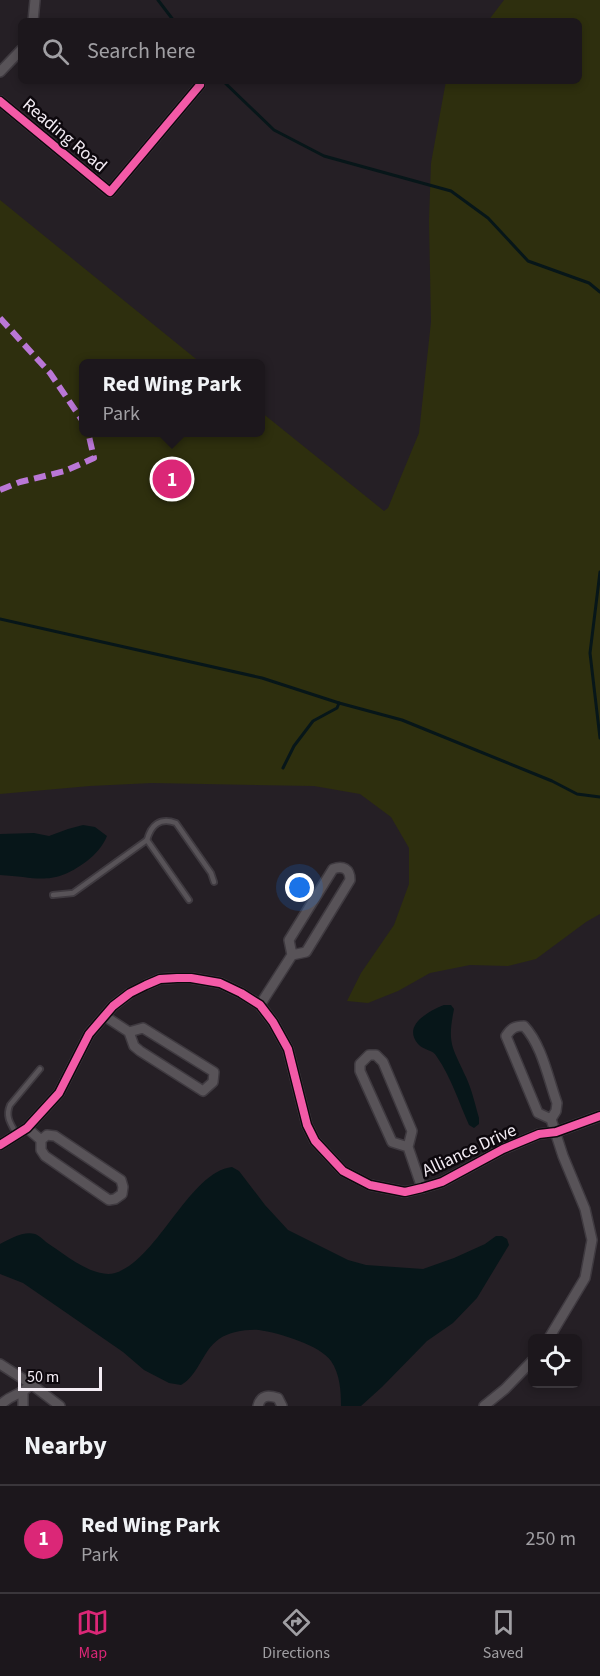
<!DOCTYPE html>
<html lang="en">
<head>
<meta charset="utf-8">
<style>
	:root { --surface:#1c171c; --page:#292429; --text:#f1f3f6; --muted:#a09fa3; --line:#3a363b; --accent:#db2777 }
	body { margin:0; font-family:"Source Sans 3",sans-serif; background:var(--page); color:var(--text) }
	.controls { position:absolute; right:18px; bottom:18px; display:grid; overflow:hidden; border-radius:9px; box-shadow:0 3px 9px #0003 }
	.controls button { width:54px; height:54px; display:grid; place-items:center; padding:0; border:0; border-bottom:2px solid var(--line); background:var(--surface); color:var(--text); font:30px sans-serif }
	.scale { position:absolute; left:18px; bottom:15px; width:84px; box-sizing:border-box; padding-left:6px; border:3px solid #f3ecf4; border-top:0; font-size:16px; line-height:21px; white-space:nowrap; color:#f3ecf4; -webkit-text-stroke:4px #0d080d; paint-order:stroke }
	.you { position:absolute; left:300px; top:888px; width:21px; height:21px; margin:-15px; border:4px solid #fff; border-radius:50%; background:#1a73e8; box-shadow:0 0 0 9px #1a73e833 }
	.badge { display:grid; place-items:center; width:39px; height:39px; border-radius:50%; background:var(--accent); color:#fff; font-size:20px; font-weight:700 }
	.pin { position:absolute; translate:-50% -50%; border:3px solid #fff; box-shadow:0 2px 6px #0006 }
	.popup { position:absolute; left:79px; top:359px; width:186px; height:78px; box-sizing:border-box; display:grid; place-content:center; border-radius:9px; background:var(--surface); filter:drop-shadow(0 2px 4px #0005); font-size:20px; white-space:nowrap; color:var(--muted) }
	.popup b { font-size:22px; color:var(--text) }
	.popup::after { content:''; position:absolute; left:50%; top:100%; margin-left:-12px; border:12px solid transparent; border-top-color:var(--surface) }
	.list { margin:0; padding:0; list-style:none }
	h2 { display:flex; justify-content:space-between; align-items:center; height:78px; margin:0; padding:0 24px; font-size:26px }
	h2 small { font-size:20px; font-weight:400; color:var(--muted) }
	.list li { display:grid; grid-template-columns:39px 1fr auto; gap:18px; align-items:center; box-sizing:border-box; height:108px; padding:0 24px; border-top:2px solid var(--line) }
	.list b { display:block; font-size:22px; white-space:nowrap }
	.list p { margin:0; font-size:20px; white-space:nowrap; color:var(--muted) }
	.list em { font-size:20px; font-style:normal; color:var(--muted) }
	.icon { flex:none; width:33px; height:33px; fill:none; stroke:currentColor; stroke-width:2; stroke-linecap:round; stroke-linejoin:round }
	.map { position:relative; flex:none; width:600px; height:1406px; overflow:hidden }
	.search { position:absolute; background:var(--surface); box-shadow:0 3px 9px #0003; left:18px; right:18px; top:18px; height:66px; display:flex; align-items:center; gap:15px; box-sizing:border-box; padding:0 21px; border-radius:9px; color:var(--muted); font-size:22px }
	.sheet { height:186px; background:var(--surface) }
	nav { display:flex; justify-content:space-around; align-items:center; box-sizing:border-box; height:84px; border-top:2px solid var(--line); background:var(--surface); font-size:16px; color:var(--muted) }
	nav a { display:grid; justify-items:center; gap:3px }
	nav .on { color:var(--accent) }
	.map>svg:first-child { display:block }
	.green { fill:#2e2f0e }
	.water { fill:#071619 }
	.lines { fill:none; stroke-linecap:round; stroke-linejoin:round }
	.stream { stroke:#071619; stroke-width:3 }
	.lane-casing { stroke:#3f3a40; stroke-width:8 }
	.street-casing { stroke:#3f3a40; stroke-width:12 }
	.lane { stroke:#585358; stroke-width:4.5 }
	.street { stroke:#585358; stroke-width:9 }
	.quiet { stroke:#ba77d6; stroke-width:6; stroke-dasharray:12 6; stroke-linecap:butt }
	.cycleway-casing { stroke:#0d080d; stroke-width:11 }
	.cycleway { stroke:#f35aa7; stroke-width:8 }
	.labels { text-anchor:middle; stroke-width:5; stroke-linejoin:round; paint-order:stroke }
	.street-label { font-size:18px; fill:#f3ecf4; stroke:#0d080d }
</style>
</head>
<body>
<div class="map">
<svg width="600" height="1406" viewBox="0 0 600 1406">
	<rect width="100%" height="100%" fill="#251f25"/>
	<path class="green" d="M 504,0 L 600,0 L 600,914 L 586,922 L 536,959 L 508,966 L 470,965 L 430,973 L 398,991 L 368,1003 L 347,1001 L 361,973 L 394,925 L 409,884 L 409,848 L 391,817 L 360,794 L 314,786 L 152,783 L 90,786 L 0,794 L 0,200 L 201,363 L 84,364 L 84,432 L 260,432 L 261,412 L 384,511 L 388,508 L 419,433 L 431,322 L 429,221 L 431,163 L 446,81 L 579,81 L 579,21 L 488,21 Z"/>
	<g class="water">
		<path d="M 83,825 L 95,827 L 107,836 C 103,846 95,855 87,861 C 52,887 38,877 0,875 L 0,834 L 34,833 L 49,836 L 68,829 Z"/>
		<path d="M 444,1005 L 451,1005 L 454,1009 C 447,1044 452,1046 466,1077 C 472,1090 475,1104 479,1118 L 479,1124 L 474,1128 L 469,1125 C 459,1103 451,1077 437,1057 C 433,1049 424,1051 418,1044 C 402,1025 429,1011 444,1005 Z"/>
		<path d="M 232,1167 L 239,1171 L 265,1205 L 288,1230 L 348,1260 L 366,1265 L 423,1269 L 454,1258 L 485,1244 L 496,1236 L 502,1236 L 507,1239 L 509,1245 L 477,1298 L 453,1323 L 427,1341 L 382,1387 L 361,1406 L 341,1406 C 341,1391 340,1374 331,1361 C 320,1345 279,1333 259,1330 C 247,1329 229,1332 219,1339 C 202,1351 199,1375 181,1385 L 169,1383 L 144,1370 L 123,1352 L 55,1305 L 23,1283 L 0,1274 L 0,1244 C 10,1239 23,1231 35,1234 C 38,1235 43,1239 46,1242 C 63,1253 93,1279 115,1273 C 157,1261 189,1172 232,1167 Z"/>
	</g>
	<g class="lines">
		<g class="stream">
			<path d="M 158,0 L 174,21"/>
			<path d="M 223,81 L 274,130 L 324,156 L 451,191 L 488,218 L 528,261 L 589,283 L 600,292"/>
			<path d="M 600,572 L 590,653 L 600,738"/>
			<path d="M 0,619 L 262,678 L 339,703 L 402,720 L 552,781 L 577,794 L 600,797"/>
			<path d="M 283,768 L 294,746 L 313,721 L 337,708 L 339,703"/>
		</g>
		<defs>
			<g id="lane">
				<path d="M 147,840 C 151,825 160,817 176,823 L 211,873 L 214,882"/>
				<path d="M 53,895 L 73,893 L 147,840 L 189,900"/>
				<path d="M 17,1135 C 11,1124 5,1117 10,1105 L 40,1069"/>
			</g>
			<g id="street">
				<path d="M 33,21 L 35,0"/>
				<path d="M 0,72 L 21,50"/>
				<path d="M 0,101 L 110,192 L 200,85"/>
				<path d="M 260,1005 L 292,955 L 306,952 L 350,880 C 350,869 343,865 333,869 L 289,940 L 292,955"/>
				<path d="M 106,1017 L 129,1032 L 134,1046 L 140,1051 L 203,1091 L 213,1082 L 214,1072 L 143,1028 L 129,1032"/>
				<path d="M 27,1128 L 41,1140 L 41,1150 L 45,1156 L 109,1200 L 115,1199 L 122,1194 L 123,1187 L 121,1180 L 55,1136 L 47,1135 L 41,1140"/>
				<path d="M 0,1145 L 27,1128 L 59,1093 L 89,1034 L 113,1006 L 130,993 L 146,985 L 160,979 L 177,978 L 191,978 L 220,983 L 241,993 L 260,1005 L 273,1022 L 288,1049 L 307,1125 L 315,1141 L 343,1171 L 370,1185 L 405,1192 L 422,1188 L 442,1182 L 503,1149 L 539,1134 L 556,1132 L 600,1116"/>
				<path d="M 408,1147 L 392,1142 L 360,1071 L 360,1064 L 369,1055 L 376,1055 L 383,1062 L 412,1131 L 408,1147 L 422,1188"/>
				<path d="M 549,1338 L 585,1278 L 592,1240 L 585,1209 L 563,1156 L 551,1119 L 538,1113 L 506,1036 C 511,1028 515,1026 524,1026 C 542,1045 548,1078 557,1103 L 556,1111 L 551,1119"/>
				<path d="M 0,1364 L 31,1384 L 60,1406"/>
				<path d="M 23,1393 L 23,1406"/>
				<path d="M 0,1406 C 10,1393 19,1398 31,1384"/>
				<path d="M 258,1406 C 261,1395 268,1395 278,1398 L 282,1406"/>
				<path d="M 484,1406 L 505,1389 L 532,1361"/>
			</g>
		</defs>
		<use href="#lane" class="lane-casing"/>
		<use href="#street" class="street-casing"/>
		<use href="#lane" class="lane"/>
		<use href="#street" class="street"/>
		<g class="quiet">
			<path d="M 0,318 L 50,373 L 84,423"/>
			<path d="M 0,490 L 20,482 L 65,471 L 94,458 L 88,432"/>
		</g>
		<defs>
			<g id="cycleway">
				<path d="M 0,101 L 110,192 L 200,85"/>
				<path d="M 0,1145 L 27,1128 L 59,1093 L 89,1034 L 113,1006 L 130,993 L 146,985 L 160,979 L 177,978 L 191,978 L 220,983 L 241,993 L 260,1005 L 273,1022 L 288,1049 L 307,1125 L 315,1141 L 343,1171 L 370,1185 L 405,1192 L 422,1188 L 442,1182 L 503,1149 L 539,1134 L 556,1132 L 600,1116"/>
			</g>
		</defs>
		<use href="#cycleway" class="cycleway-casing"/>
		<use href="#cycleway" class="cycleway"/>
	</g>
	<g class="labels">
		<g class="street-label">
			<text transform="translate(65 135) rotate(40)" y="6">Reading Road</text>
			<text transform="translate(469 1150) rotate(-25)" y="6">Alliance Drive</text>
		</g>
	</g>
</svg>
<div class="controls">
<button><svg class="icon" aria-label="locate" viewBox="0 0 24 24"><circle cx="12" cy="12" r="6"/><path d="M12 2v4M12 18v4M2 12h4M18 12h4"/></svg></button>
</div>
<div class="scale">50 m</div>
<div class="you"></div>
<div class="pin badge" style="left:172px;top:479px">1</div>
<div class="popup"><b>Red Wing Park</b>Park</div>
<div class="search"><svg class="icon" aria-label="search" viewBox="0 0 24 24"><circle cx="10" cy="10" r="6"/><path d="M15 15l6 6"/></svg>Search here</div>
</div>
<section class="sheet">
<h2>Nearby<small></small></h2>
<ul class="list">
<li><span class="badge">1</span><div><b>Red Wing Park</b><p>Park</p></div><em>250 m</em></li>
</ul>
</section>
<nav>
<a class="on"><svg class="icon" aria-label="map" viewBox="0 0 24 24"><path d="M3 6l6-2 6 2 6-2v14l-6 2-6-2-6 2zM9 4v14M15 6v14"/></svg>Map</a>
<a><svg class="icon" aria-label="directions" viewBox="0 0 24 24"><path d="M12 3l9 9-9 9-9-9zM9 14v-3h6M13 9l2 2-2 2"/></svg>Directions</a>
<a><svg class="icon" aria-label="saved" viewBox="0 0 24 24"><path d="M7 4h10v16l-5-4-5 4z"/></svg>Saved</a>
</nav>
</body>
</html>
